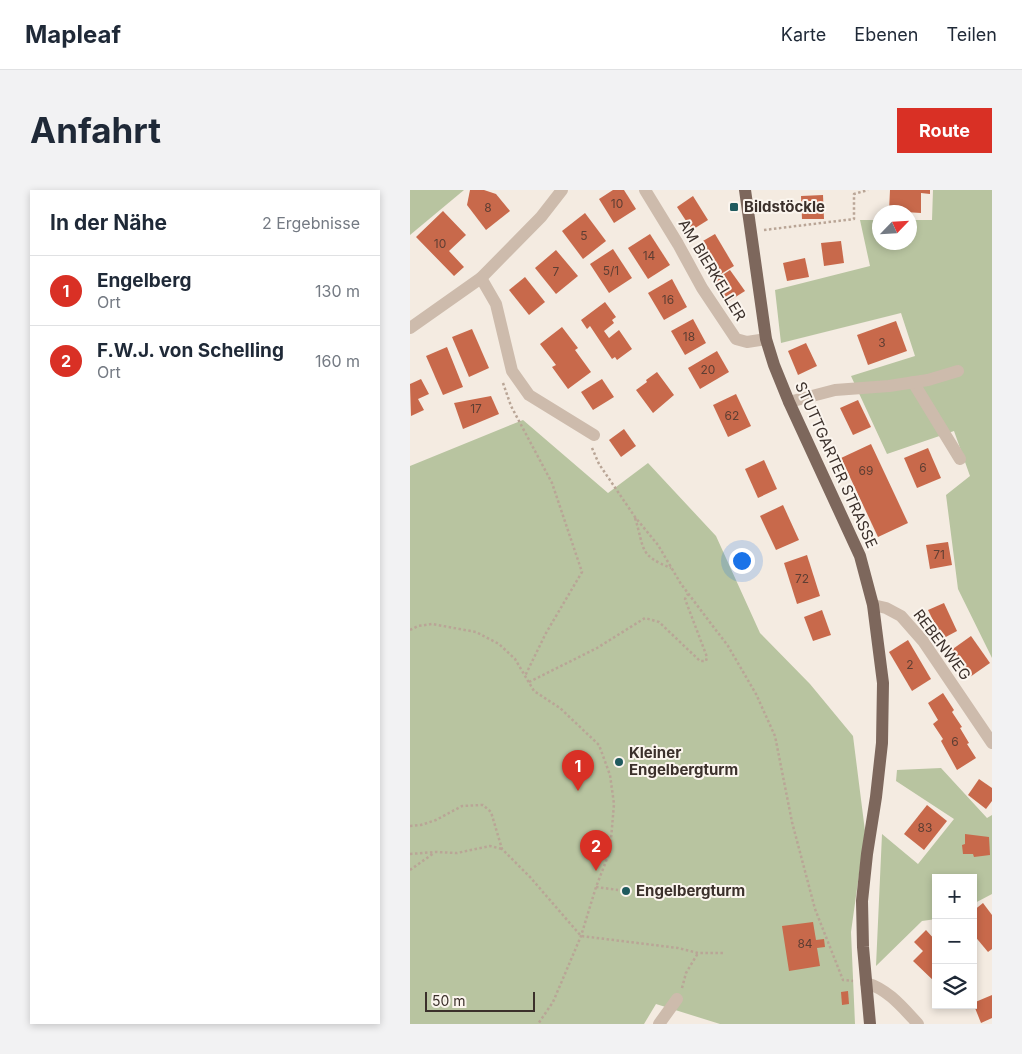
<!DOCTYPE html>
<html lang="de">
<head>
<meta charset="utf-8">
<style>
	:root { --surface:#fff; --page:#f2f2f3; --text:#1f2937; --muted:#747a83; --line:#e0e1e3; --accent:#d93025 }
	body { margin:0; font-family:Inter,sans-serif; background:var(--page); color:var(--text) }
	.controls { position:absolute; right:15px; bottom:15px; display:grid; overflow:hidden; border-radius:0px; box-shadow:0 2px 8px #0003 }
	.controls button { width:45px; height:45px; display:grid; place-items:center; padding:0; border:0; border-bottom:1px solid var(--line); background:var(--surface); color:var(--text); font:25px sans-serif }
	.compass { position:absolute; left:462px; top:15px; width:45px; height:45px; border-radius:50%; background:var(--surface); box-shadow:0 2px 8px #0003; rotate:65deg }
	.scale { position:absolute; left:15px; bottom:12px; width:110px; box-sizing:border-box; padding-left:5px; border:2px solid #3b302b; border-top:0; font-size:14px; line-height:18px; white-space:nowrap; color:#3b302b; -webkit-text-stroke:4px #fbf5ee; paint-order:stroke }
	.you { position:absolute; left:331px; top:370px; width:18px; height:18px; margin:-12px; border:4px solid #fff; border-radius:50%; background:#1a73e8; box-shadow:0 0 0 8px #1a73e833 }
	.badge { display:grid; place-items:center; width:32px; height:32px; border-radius:50%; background:var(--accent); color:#fff; font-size:16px; font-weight:700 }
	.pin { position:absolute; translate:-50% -41px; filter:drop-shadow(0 1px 2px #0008) }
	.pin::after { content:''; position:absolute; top:26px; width:18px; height:15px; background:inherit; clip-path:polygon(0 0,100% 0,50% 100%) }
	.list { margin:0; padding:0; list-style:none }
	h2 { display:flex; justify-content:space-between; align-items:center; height:65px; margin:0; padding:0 20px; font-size:21px }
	h2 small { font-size:16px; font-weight:400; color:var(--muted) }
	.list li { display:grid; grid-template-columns:32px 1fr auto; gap:15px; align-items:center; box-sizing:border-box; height:70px; padding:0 20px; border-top:1px solid var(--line) }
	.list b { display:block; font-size:19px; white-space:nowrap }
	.list p { margin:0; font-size:16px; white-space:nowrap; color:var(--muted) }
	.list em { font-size:16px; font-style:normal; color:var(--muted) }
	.icon { flex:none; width:28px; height:28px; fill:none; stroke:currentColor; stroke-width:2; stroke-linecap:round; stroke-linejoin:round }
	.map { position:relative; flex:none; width:582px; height:834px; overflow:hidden; border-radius:0px }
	header { display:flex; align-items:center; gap:30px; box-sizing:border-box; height:70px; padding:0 25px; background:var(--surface); border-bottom:1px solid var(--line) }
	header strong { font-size:24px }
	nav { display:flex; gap:28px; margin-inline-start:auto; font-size:18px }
	.intro { display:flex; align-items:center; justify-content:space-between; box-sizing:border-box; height:120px; padding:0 30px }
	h1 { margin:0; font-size:35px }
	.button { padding:12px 22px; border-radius:0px; background:var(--accent); color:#fff; font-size:18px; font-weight:700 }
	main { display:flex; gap:30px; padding:0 30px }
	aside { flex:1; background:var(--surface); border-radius:0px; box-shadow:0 2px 8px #0003 }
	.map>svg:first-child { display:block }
	.green { fill:#b8c4a0 }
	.building { fill:#c8694b }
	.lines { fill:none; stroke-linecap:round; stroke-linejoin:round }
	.path { stroke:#b9a596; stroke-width:2.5; stroke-dasharray:2.5 2.5; stroke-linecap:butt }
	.minor { stroke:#cdbbac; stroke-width:12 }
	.major { stroke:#7d675c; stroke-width:12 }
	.poi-dot { fill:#1f5a5e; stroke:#fbf5ee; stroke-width:2 }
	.labels { text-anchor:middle; stroke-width:4; stroke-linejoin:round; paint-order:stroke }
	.number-label { font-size:12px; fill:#5e3e33 }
	.poi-label { font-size:15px; font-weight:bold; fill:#3b302b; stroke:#fbf5ee; text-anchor:start }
	.street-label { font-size:15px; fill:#3b302b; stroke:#fbf5ee }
</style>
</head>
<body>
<header>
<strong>Mapleaf</strong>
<nav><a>Karte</a><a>Ebenen</a><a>Teilen</a></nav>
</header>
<div class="intro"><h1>Anfahrt</h1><a class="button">Route</a></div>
<main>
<aside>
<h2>In der Nähe<small>2 Ergebnisse</small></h2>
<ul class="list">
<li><span class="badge">1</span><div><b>Engelberg</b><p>Ort</p></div><em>130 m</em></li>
<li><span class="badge">2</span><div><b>F.W.J. von Schelling</b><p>Ort</p></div><em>160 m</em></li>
</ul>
</aside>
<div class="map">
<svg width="582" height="834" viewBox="0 0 582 834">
	<rect width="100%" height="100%" fill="#f4ebe1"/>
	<g class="green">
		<path d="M 0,0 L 54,0 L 0,45 Z"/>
		<path d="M 523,0 L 582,0 L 582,468 L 548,399 L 536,305 L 560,286 L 544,241 L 477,264 L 441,186 L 505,166 L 491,123 L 371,153 L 365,100 L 460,76 L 450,30 L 469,30 L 470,52 L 500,52 L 500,30 L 522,30 Z"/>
		<path d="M 113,230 L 198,303 L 238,273 L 306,346 L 350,443 L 400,494 L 443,546 L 455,641 L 441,742 L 445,834 L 310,834 L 246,814 L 234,834 L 0,834 L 0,276 Z"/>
		<path d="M 531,578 L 577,628 L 582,625 L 582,704 L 563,714 L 563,688 L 526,688 L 526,729 L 512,731 L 466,776 L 472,644 L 508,674 L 544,629 L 486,591 L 487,580 Z"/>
	</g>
	<g class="building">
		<path d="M 60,0 L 74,0 L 86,4 L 100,21 L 76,40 L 57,15 Z"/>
		<path d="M 203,0 L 214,0 L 226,19 L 204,33 L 189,9 Z"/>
		<path d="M 480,0 L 520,0 L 520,4 L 511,3 L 511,23 L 479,21 Z"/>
		<path d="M 413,5 L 414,29 L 392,29 L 391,6 Z"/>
		<path d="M 283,6 L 298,30 L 282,40 L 267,17 Z"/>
		<path d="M 33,21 L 56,45 L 39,61 L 54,77 L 44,86 L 6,47 Z"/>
		<path d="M 175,23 L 196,51 L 173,69 L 152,41 Z"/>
		<path d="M 240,44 L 260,75 L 238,89 L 218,58 Z"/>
		<path d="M 305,44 L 324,76 L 306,87 L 286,55 Z"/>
		<path d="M 431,51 L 434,73 L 414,76 L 411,53 Z"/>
		<path d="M 203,59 L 222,88 L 199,103 L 180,74 Z"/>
		<path d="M 146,60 L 168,86 L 146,104 L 125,78 Z"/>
		<path d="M 395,68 L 399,87 L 377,91 L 373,73 Z"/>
		<path d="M 320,80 L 335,101 L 316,113 L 302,92 Z"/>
		<path d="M 115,87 L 135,112 L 119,125 L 99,100 Z"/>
		<path d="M 262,89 L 277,117 L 254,130 L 238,103 Z"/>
		<path d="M 195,112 L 206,127 L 202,130 L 204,133 L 194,141 L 199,148 L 209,140 L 222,159 L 207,170 L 205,167 L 202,169 L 180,136 L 177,139 L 171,130 Z"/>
		<path d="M 283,129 L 296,153 L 275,165 L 261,141 Z"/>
		<path d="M 486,131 L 497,161 L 458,175 L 447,145 Z"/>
		<path d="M 152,137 L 168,158 L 165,160 L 181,182 L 158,199 L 142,177 L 146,175 L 130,154 Z"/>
		<path d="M 62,139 L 79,178 L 59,187 L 42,147 Z"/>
		<path d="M 396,153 L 407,176 L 388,185 L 378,161 Z"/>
		<path d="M 37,157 L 53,197 L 33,205 L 16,166 Z"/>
		<path d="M 307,161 L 319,182 L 290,199 L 278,178 Z"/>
		<path d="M 247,182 L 264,205 L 243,223 L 226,200 L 237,192 L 236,190 Z"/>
		<path d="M 11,189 L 19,204 L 8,209 L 14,220 L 1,226 L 0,194 Z"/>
		<path d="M 192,189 L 204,207 L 183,220 L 171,202 Z"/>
		<path d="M 326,204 L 341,236 L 318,247 L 303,215 Z"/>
		<path d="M 81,206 L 89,224 L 53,239 L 44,213 Z"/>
		<path d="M 448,210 L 461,237 L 443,245 L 430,218 Z"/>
		<path d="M 214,239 L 226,256 L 211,267 L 199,250 Z"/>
		<path d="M 461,254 L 498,333 L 468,347 L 431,268 Z"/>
		<path d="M 518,258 L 531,288 L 507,298 L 494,268 Z"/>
		<path d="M 354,270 L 367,299 L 348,308 L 335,279 Z"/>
		<path d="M 373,315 L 389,350 L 366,360 L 350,326 Z"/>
		<path d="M 538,352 L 542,375 L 520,379 L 516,355 Z"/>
		<path d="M 397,365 L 410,406 L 387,414 L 374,373 Z"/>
		<path d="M 534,413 L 547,441 L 532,449 L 518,420 Z"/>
		<path d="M 412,420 L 421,445 L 403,451 L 394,427 Z"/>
		<path d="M 561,446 L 580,473 L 560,487 L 540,461 Z"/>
		<path d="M 498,450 L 521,489 L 502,501 L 479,462 Z"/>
		<path d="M 533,503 L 544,520 L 542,522 L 552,537 L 550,538 L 559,553 L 557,554 L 566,568 L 547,580 L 531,551 L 533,549 L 523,534 L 528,530 L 518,513 Z"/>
		<circle cx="209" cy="572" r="4"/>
		<path d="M 569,589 L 582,598 L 582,611 L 576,619 L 558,605 Z"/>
		<path d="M 517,615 L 537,631 L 514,660 L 494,644 Z"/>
		<path d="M 555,644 L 579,647 L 580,665 L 564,667 L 563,664 L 553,664 L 552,655 L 555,654 Z"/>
		<path d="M 573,713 L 582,725 L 582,759 L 578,762 L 563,744 L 563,721 Z"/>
		<path d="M 403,732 L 406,750 L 414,749 L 415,757 L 407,758 L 410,776 L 379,781 L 372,736 Z"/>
		<path d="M 516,740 L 526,751 L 526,793 L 503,771 L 513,761 L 504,752 Z"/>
		<path d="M 438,801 L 439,814 L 432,815 L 431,802 Z"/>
		<path d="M 582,805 L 582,828 L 571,833 L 563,813 Z"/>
	</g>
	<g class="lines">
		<g class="path">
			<path d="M 354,40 L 444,29 L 444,4 L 458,0"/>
			<path d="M 93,193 L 101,216 L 142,293 L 172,382 L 136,443 L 115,486"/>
			<path d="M 182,258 L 189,274 L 225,327 L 248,355 L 271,394 L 318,456 L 346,504 L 365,546 L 382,632 L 405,719 L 433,790 L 443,791"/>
			<path d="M 225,328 C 235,359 228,365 261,378"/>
			<path d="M 0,440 L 8,436 L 22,434 L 66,442 L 89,454 L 105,469 L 124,501 L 150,518 L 189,555 L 200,585 L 204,614 L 200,661 L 186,697 L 171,746 L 143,812 L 128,834"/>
			<path d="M 119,492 L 187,458 L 235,428 L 249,432 L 290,471 L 296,471 L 297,467 L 275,409 L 278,404"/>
			<path d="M 0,636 L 11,635 L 26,630 L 52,616 L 73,615 L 81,622 L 92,659 L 120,687 L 171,746 L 268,758 L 288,763 L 313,763"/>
			<path d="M 0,664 L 25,662 L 47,663 L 80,656 L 92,659"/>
			<path d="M 0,680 L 24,663"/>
			<path d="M 186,697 L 208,700"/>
			<path d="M 272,798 L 276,783 L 288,763"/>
		</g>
		<g class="minor">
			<path d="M 235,0 L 268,54 L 292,98 L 326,149 L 337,152 L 356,149"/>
			<path d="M 71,88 L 86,114 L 102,181 L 119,205 L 184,245"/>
			<path d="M 0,138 L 71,88 L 131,27 L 152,0"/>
			<path d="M 503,192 L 550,269"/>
			<path d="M 379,212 L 425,200 L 479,196 L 518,190 L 548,181"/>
			<path d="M 463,415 L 476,418 L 491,426 L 513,451 L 582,553"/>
			<path d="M 456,793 C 478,799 493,818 508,834"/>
			<path d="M 249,834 L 267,809"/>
		</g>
		<path class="major" d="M 335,0 L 356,149 L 364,175 L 379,212 L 450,366 L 463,415 L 473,493 L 472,553 L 466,607 L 457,664 L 452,711 L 453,757 L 460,834"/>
	</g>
	<g class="poi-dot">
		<rect x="319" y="12" width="10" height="10" rx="2.5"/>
		<circle cx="209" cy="572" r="5"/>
		<circle cx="216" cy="701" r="5"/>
	</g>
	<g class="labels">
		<g class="number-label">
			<text x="207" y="18">10</text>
			<text x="78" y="22">8</text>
			<text x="174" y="50">5</text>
			<text x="30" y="58">10</text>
			<text x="239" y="70">14</text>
			<text x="201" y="85">5/1</text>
			<text x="146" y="86">7</text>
			<text x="258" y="114">16</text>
			<text x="279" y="151">18</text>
			<text x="472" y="157">3</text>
			<text x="298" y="184">20</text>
			<text x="66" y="223">17</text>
			<text x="322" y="230">62</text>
			<text x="513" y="282">6</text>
			<text x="456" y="285">69</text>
			<text x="529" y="369">71</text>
			<text x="392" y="393">72</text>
			<text x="500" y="479">2</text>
			<text x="545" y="556">6</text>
			<text x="515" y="642">83</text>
			<text x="395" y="758">84</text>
		</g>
		<g class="poi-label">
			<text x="334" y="22">Bildstöckle</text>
			<text x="219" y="568">Kleiner<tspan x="219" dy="17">Engelbergturm</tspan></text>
			<text x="226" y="706">Engelbergturm</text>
		</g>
		<g class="street-label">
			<text transform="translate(302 80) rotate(59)" y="5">AM BIERKELLER</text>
			<text transform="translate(426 275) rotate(66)" y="5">STUTTGARTER STRASSE</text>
			<text transform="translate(532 455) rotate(53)" y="5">REBENWEG</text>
		</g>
	</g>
</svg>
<div class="controls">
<button>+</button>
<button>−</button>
<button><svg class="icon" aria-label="layers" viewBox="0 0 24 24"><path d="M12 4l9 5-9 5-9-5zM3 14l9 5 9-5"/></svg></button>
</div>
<svg class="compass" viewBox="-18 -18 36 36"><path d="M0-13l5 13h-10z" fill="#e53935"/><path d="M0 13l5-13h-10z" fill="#747a83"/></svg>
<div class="scale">50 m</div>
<div class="you"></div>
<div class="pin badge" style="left:168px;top:601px">1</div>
<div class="pin badge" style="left:186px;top:681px">2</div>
</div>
</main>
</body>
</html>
